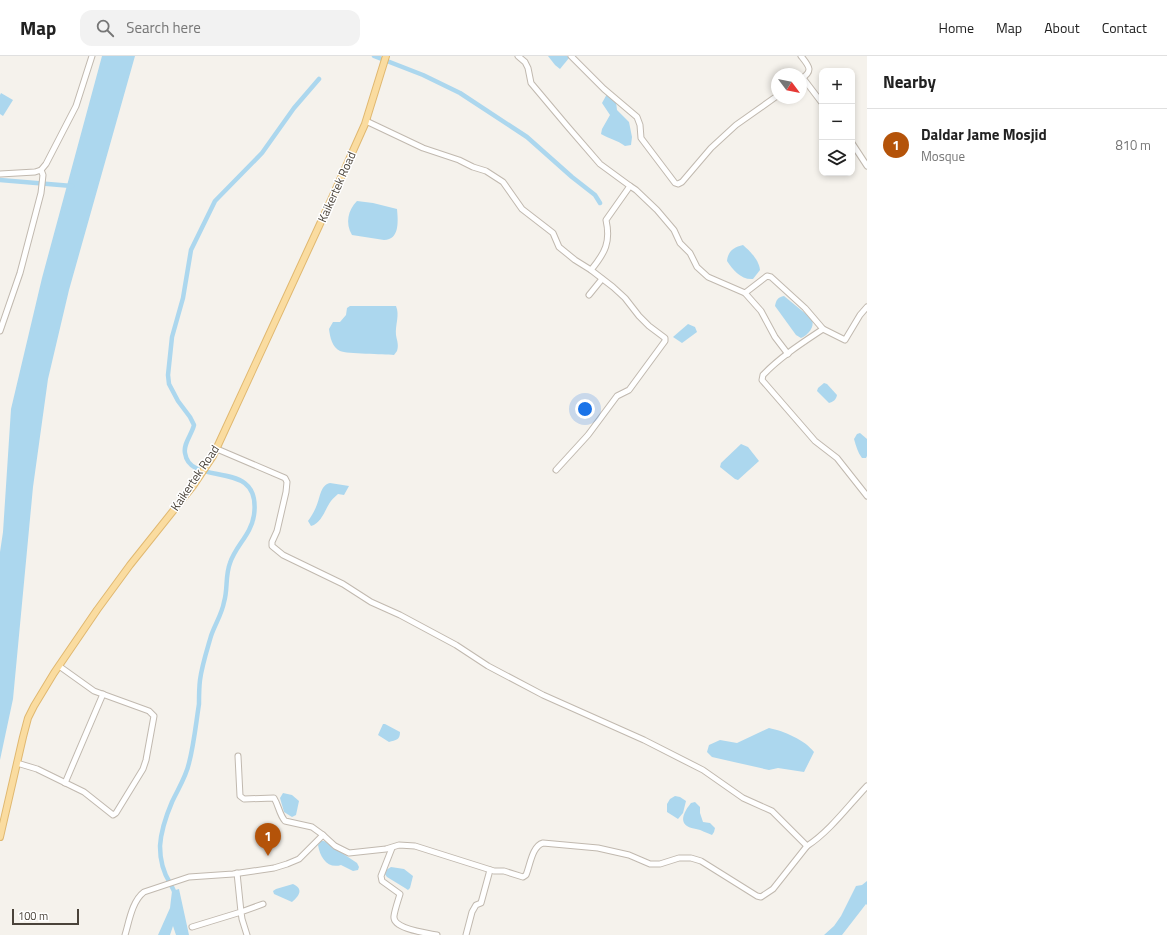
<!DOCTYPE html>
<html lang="en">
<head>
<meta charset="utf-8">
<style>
	:root { --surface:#fff; --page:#f2f2f2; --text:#222; --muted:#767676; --line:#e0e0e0; --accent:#b45309 }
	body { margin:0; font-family:"Titillium Web",sans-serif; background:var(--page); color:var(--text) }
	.controls { position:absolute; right:12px; top:12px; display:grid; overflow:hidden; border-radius:8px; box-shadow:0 2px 6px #0003 }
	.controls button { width:36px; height:36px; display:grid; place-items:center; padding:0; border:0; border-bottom:1px solid var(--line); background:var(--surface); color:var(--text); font:20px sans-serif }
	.compass { position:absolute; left:771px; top:12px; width:36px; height:36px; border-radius:50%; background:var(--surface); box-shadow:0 2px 6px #0003; rotate:122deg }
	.scale { position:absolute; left:12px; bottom:10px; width:67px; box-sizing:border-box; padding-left:4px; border:2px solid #4a433a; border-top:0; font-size:11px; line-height:14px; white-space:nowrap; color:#4a433a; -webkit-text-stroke:3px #fff; paint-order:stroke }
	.you { position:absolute; left:585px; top:353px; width:14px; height:14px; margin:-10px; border:3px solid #fff; border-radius:50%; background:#1a73e8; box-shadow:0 0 0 6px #1a73e833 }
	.badge { display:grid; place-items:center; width:26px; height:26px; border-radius:50%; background:var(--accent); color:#fff; font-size:13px; font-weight:700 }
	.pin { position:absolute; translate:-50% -33px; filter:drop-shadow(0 1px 2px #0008) }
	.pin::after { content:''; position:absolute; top:21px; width:14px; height:12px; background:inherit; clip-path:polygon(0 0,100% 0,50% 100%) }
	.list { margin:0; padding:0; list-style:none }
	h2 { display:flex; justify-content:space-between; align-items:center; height:52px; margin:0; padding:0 16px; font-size:17px }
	h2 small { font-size:13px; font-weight:400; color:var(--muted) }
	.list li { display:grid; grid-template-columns:26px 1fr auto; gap:12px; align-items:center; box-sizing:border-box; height:72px; padding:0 16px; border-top:1px solid var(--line) }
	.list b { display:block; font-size:15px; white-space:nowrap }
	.list p { margin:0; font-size:13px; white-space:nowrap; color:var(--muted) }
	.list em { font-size:13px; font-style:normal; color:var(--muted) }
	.icon { flex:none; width:22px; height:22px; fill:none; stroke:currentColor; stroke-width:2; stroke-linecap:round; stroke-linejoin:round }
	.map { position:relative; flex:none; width:867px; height:879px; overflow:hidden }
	header { display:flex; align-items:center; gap:24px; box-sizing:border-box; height:56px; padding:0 20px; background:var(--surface); border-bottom:1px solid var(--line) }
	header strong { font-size:19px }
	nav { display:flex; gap:22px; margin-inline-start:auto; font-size:14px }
	.search { width:280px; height:36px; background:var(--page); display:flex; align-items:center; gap:10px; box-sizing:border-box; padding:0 14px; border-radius:12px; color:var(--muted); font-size:15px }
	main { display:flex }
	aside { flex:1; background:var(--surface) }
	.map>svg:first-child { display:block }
	.water { fill:#acd7ee }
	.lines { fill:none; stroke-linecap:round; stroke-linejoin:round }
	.canal { stroke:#acd7ee; stroke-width:4.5 }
	.minor-casing { stroke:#c1b9af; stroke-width:7 }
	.major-casing { stroke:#e0b870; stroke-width:8 }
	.minor { stroke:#fff; stroke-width:5 }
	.major { stroke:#fadca0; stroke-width:6 }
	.labels { text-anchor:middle; stroke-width:3; stroke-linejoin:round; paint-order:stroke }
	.street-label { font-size:12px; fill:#4a433a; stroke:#fff }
</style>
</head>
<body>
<header>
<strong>Map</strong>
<div class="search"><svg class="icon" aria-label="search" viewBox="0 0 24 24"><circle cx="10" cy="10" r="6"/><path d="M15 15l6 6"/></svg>Search here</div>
<nav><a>Home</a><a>Map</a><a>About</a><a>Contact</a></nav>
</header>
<main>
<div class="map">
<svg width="867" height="879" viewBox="0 0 867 879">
	<rect width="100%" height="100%" fill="#f5f2ec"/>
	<g class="water">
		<path d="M 102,0 L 135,0 L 69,234 L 48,323 L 33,431 L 13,643 L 0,704 L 0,496 L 3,476 L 11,353 L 42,222 Z"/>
		<path d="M 548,0 L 567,0 L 569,2 L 560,13 L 555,9 Z"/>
		<path d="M 1,37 L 13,44 L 3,60 L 0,58 L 0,39 Z"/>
		<path d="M 607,38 L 616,46 L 617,54 L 629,66 L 632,81 L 631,89 L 625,90 C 617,84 610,83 601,78 L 602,73 L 610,59 L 602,47 Z"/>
		<path d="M 357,145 L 373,147 L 397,153 C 398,164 400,184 384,184 L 352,179 C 345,167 348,154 357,145 Z"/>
		<path d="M 743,189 C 750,195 759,204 760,214 L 753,223 C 741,224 733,214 727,205 C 728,195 734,191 743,189 Z"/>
		<path d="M 784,240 L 812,263 C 815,271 808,279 801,282 L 796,279 L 775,250 C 776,244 778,241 784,240 Z"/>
		<path d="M 350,250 L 396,250 C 400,259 395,269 396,279 C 397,285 399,289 397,295 L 394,299 C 384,298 347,298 340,295 C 332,291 330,281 329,273 L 333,266 L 340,266 L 346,259 L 347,252 Z"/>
		<path d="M 688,268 L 695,271 L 697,276 L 682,287 L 673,281 Z"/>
		<path d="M 824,327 L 827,328 L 837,339 C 836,344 833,346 829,347 L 817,335 L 818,332 Z"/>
		<path d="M 860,377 L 867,383 L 867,400 L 866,402 L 862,402 C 858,397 856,390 854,383 L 857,378 Z"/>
		<path d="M 741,388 L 748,391 L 759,405 L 738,424 L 735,423 L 720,411 L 721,407 Z"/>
		<path d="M 330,427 L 349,430 L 344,439 L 338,438 C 336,440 333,442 331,445 C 325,453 322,467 311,470 L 308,465 C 311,461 314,456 316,451 C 320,443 320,429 330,427 Z"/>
		<path d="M 383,668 L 385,668 L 400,676 C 400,684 396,684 389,686 L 378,679 Z"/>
		<path d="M 769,672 C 784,675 805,684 814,696 L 804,716 L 778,712 L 769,714 L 712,701 L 707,696 L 709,689 L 720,684 L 737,687 Z"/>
		<path d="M 283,737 L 292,739 L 299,745 L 296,759 L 292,761 L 284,756 L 280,742 Z"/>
		<path d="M 675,740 L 680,741 L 686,745 L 683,757 L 678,763 L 667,756 L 667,748 L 670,743 Z"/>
		<path d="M 695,746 L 700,751 L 700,757 L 703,766 L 710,767 L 715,772 L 714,776 L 712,779 C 706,777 702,774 696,773 C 693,772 690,772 687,770 C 678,764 687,752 691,747 Z"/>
		<path d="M 321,785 L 324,785 L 357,807 L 359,811 L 358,814 L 353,815 L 341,809 C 328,813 320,802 318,789 Z"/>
		<path d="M 391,811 L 404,813 L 413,820 L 410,832 L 408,834 L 405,832 L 387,821 L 384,817 L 386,814 Z"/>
		<path d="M 867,825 L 867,849 L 866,848 L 842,879 L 824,879 L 834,870 L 841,860 L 856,830 L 862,829 Z"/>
		<path d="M 293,828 C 304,833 299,840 292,846 L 274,838 L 273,835 L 276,833 Z"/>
		<path d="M 179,833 L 189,879 L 176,879 L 173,870 L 170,879 L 158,879 L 170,852 L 172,835 Z"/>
	</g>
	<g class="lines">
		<g class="canal">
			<path d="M 374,0 L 423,19 L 460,37 L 527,81 L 572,121 L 595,139 L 600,147"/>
			<path d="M 0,124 L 72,130"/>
			<path d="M 176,841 C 175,835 172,832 170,827 C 163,816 160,802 160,790 C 161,774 166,760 172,746 C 178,733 186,721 189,707 C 194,688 196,667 199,648 C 199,640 199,632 200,624 C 202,609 207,594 211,580 C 215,568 222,558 224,546 C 228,533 225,520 230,507 C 236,489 251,479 254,459 C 262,400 190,433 185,397 C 183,388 192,378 194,369 L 190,361 L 178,345 L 169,328 L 168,319 L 172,281 L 183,242 L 191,194 L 215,145 L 262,97 L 294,52 L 319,23"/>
		</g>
		<defs>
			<g id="minor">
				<path d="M 518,0 L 525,6 L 528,12 L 531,27 L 568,71 L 600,108 L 630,130"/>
				<path d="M 571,0 L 604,33 L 637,61 L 640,69 L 641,82 L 675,127 L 678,128 L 682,126 L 711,92 L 736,69 L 777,40"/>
				<path d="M 803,22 L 822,47"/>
				<path d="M 801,23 C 814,15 809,10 801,0"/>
				<path d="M 366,65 L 423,92 L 459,104 L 473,111 L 486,115 L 503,126 L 522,153 L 553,177 L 559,191 L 575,204 L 591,214 C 605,197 611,186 606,164 L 630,130 L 636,134 L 657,154 L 674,174 L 680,187 L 690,197 L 697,211 L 708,221 L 745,237 L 767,220 L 771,221 L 805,252 L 823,273 C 802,287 780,301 763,319 L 762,324 L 815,385 L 837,402 L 867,440"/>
				<path d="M 852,87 L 867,110"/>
				<path d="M 0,118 L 35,116 L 41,114 L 46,108 L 76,50 L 92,0"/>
				<path d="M 745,237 L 761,255 L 775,281 L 788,298"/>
				<path d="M 589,239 L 602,223"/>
				<path d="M 823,273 L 845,284 L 860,259 L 867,251"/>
				<path d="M 0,275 L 20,217 L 41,137 L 43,119 L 41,114"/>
				<path d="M 217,393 L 285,422 L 287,426 L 286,436 L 277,475 L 272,486 L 272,490 L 283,499 L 343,528 L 371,546 L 400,559 L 456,589 L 488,610 L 543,639 L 644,684 L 703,714 L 743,742 L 772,755 L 807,790"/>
				<path d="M 556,414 L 588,379 L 617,340 L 629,334 L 665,285 L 665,282 L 649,270 L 639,260 L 625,242 L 613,231 L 591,214"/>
				<path d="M 238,700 L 240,740 L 244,743 L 274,742 C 279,750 279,758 285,765 L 312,771 L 323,779"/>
				<path d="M 17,707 L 37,713 L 84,736 L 113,759 L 116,757 L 143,713 L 146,704 L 154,660 L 149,655 L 94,635 L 59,610"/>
				<path d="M 65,727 L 103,638"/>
				<path d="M 392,792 L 381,820 L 382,825 L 400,838 C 398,845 395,853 394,860 C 392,873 427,877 437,879"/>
				<path d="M 192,871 L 241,856 L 237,817"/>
				<path d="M 125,879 C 129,866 132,845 144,836 L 189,821 L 233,818 L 274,812 L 287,808 L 299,803 L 323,779 L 335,790 L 349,797 L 386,793 L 399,789 L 415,790 L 494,815 L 504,815 L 523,821 L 526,819 C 530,810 532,790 543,787 L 598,792 L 629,799 L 650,808 L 660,808 L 679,802 L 691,802 L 701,805 L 757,840 L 761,841 L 773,833 L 807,790 C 830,775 848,750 867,730"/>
				<path d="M 247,879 L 242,863 L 241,856 L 263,848"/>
				<path d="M 466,879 L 472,856 L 476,849 L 481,847 L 490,814"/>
			</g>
			<path id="major" d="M 0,781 L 23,681 L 28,662 L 34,650 L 54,617 L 97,554 L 130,509 L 193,430 L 213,400 L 331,144 L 365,68 L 386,0"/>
		</defs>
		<use href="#minor" class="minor-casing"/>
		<use href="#major" class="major-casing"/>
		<use href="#minor" class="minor"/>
		<use href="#major" class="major"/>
	</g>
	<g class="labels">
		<g class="street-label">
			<text transform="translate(337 131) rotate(-66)" y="4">Kaikertek Road</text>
			<text transform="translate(195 422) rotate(-56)" y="4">Kaikertek Road</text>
		</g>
	</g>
</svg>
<div class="controls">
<button>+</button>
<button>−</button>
<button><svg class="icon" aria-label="layers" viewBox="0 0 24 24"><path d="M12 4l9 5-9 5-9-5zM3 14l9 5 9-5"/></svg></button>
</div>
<svg class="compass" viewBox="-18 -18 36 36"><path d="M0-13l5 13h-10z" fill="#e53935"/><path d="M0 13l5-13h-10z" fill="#767676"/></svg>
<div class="scale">100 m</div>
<div class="you"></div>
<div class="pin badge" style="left:268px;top:800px">1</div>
</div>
<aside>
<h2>Nearby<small></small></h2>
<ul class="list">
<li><span class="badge">1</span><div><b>Daldar Jame Mosjid</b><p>Mosque</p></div><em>810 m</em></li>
</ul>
</aside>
</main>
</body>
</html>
